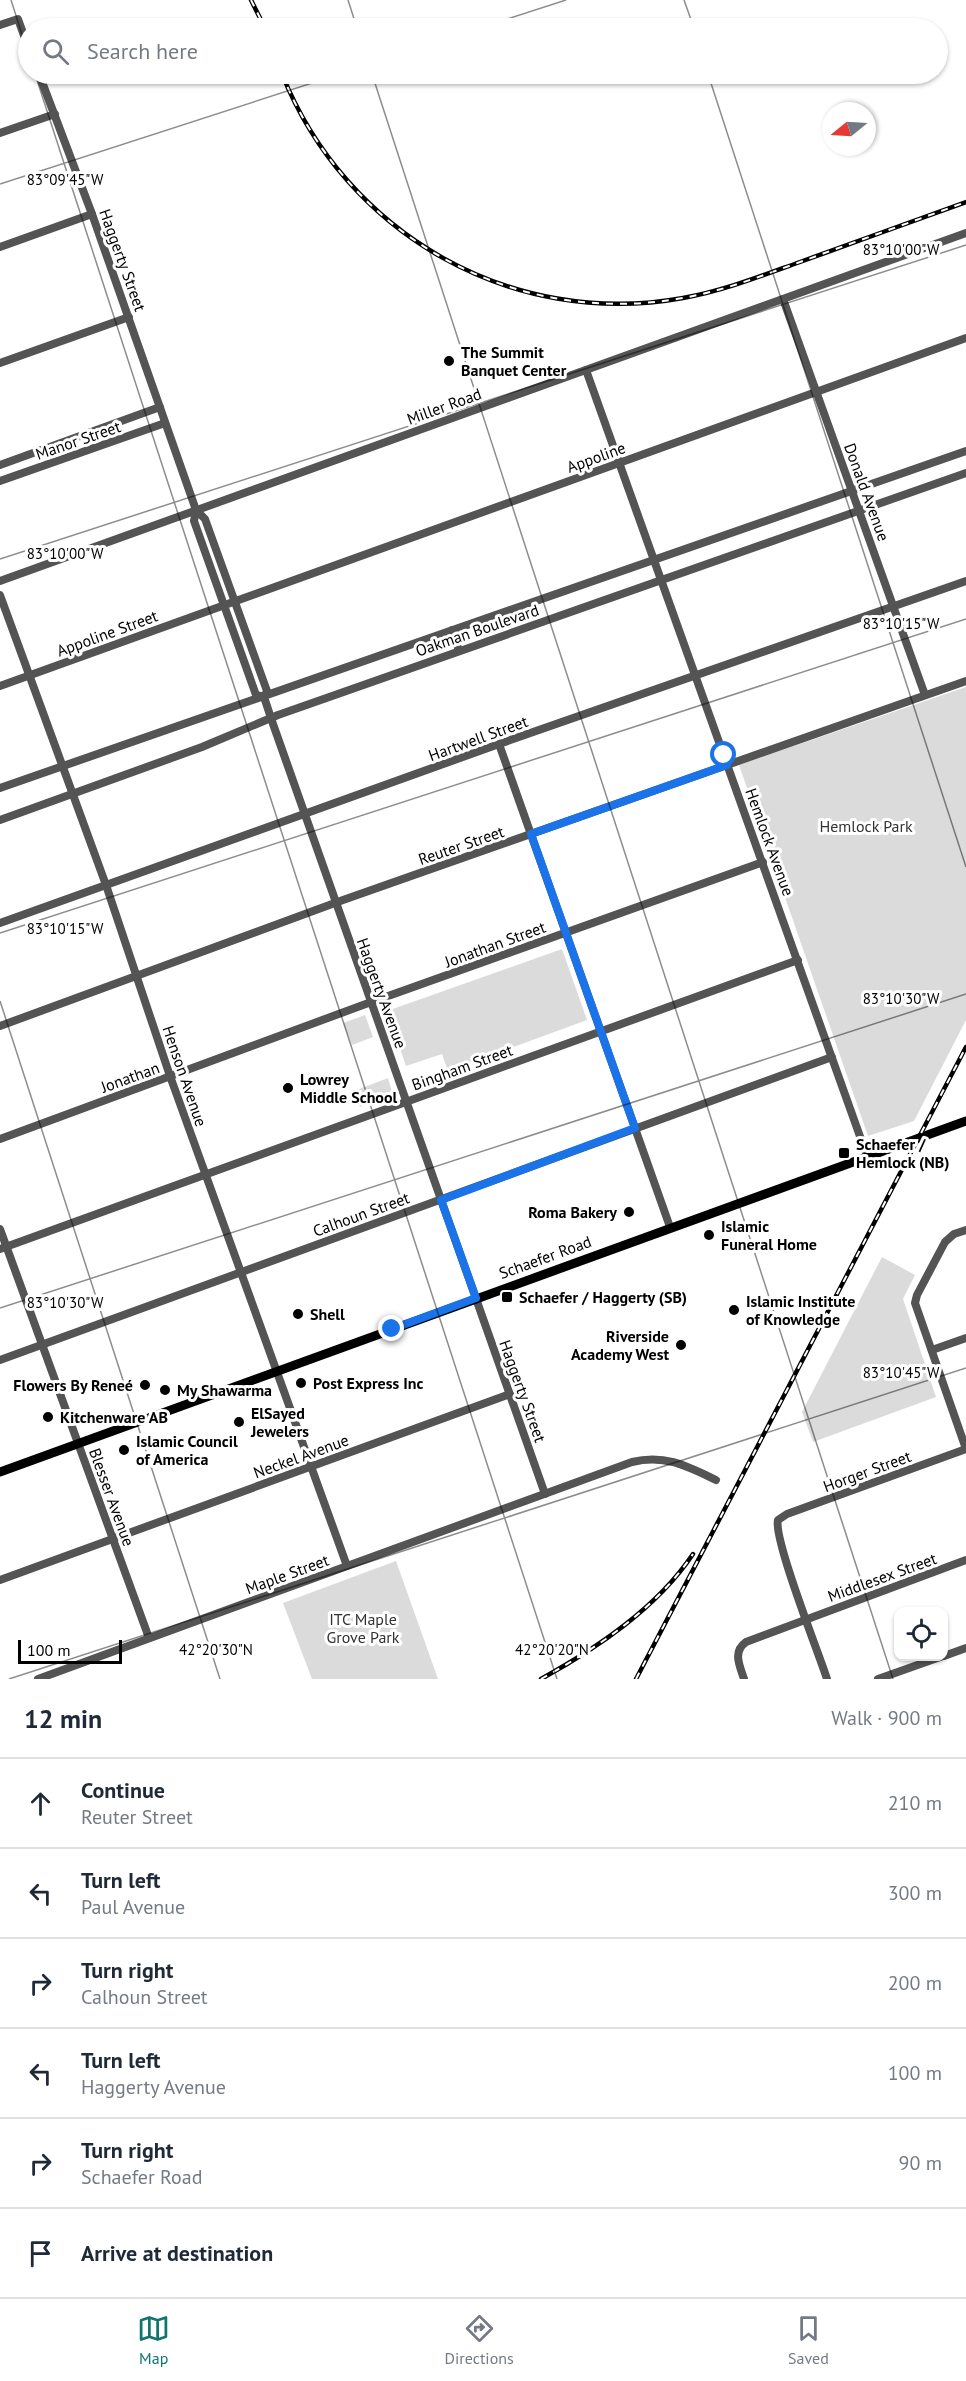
<!DOCTYPE html>
<html lang="en">
<head>
<meta charset="utf-8">
<style>
	:root { --surface:#fff; --page:#f2f2f3; --text:#1f2937; --muted:#747a83; --line:#e0e1e3; --accent:#0f766e }
	body { margin:0; font-family:"PT Sans",sans-serif; background:var(--page); color:var(--text) }
	.controls { position:absolute; right:18px; bottom:18px; display:grid; overflow:hidden; border-radius:12px; box-shadow:0 2px 4px #0004 }
	.controls button { width:54px; height:54px; display:grid; place-items:center; padding:0; border:0; border-bottom:2px solid var(--line); background:var(--surface); color:var(--text); font:30px sans-serif }
	.compass { position:absolute; left:822px; top:102px; width:54px; height:54px; border-radius:50%; background:var(--surface); box-shadow:0 2px 4px #0004; rotate:252deg }
	.scale { position:absolute; left:18px; bottom:15px; width:104px; box-sizing:border-box; padding-left:6px; border:3px solid #000; border-top:0; font-size:16px; line-height:21px; white-space:nowrap; color:#000; -webkit-text-stroke:4px #fff; paint-order:stroke }
	.stop { position:absolute; width:18px; height:18px; margin:-14px; border:4px solid #1a73e8; border-radius:50%; background:#fff }
	.stop.end { background:#1a73e8; border-color:#fff; box-shadow:0 2px 6px #0008 }
	.list { margin:0; padding:0; list-style:none }
	h2 { display:flex; justify-content:space-between; align-items:center; height:78px; margin:0; padding:0 24px; font-size:26px }
	h2 small { font-size:20px; font-weight:400; color:var(--muted) }
	.list li { display:grid; grid-template-columns:39px 1fr auto; gap:18px; align-items:center; box-sizing:border-box; height:90px; padding:0 24px; border-top:2px solid var(--line) }
	.list b { display:block; font-size:22px; white-space:nowrap }
	.list p { margin:0; font-size:20px; white-space:nowrap; color:var(--muted) }
	.list em { font-size:20px; font-style:normal; color:var(--muted) }
	.icon { flex:none; width:33px; height:33px; fill:none; stroke:currentColor; stroke-width:2; stroke-linecap:round; stroke-linejoin:round }
	.map { position:relative; flex:none; width:966px; height:1679px; overflow:hidden }
	.search { position:absolute; background:var(--surface); box-shadow:0 2px 4px #0004; left:18px; right:18px; top:18px; height:66px; display:flex; align-items:center; gap:15px; box-sizing:border-box; padding:0 21px; border-radius:33px; color:var(--muted); font-size:22px }
	.sheet { height:618px; background:var(--surface) }
	nav { display:flex; justify-content:space-around; align-items:center; box-sizing:border-box; height:84px; border-top:2px solid var(--line); background:var(--surface); font-size:16px; color:var(--muted) }
	nav a { display:grid; justify-items:center; gap:3px }
	nav .on { color:var(--accent) }
	.map>svg:first-child { display:block }
	.green { fill:#dbdbdb }
	.lines { fill:none; stroke-linecap:round; stroke-linejoin:round }
	.minor { stroke:#545454; stroke-width:8 }
	.major { stroke:#000; stroke-width:9 }
	.rail-casing { stroke:#000; stroke-width:4.5 }
	.rail { stroke:#fff; stroke-width:2; stroke-dasharray:7; stroke-linecap:butt }
	.route { stroke:#1a73e8; stroke-width:8 }
	.ticks { fill:none; stroke:#000; stroke-width:1.5; stroke-opacity:0.45 }
	.poi-dot { fill:#000; stroke:#fff; stroke-width:2 }
	.labels { text-anchor:middle; stroke-width:6; stroke-linejoin:round; paint-order:stroke }
	.street-label { font-size:16px; fill:#000; stroke:#fff }
	.poi-label { font-size:16px; font-weight:bold; fill:#000; stroke:#fff; text-anchor:start }
	.park-label { font-size:16px; fill:#323232; stroke:#fff }
	.ticks-label { font-size:15px; text-anchor:middle; fill:#000; stroke:#fff; stroke-width:6; stroke-linejoin:round; paint-order:stroke }
</style>
</head>
<body>
<div class="map">
<svg width="966" height="1679" viewBox="0 0 966 1679">
	<rect width="100%" height="100%" fill="#fff"/>
	<g class="green">
		<path d="M 966,687 L 966,1020 L 914,1121 L 868,1136 L 739,765 Z"/>
		<path d="M 562,949 L 587,1020 L 448,1071 L 442,1054 L 406,1066 L 387,1011 Z"/>
		<path d="M 365,1015 L 373,1037 L 352,1045 L 343,1023 Z"/>
		<path d="M 388,1078 L 393,1095 L 360,1107 L 354,1091 Z"/>
		<path d="M 882,1257 L 915,1275 L 903,1299 L 936,1397 L 813,1442 L 802,1412 Z"/>
		<path d="M 396,1561 L 438,1679 L 312,1679 L 283,1603 Z"/>
	</g>
	<g class="lines">
		<g class="minor">
			<path d="M 0,25 L 18,19 L 28,47"/>
			<path d="M 39,74 L 92,214 L 196,510 L 205,519 L 267,691 L 264,697 L 273,724 L 545,1494"/>
			<path d="M 0,133 L 55,114"/>
			<path d="M 0,247 L 92,214"/>
			<path d="M 783,299 L 925,695"/>
			<path d="M 0,363 L 129,317"/>
			<path d="M 586,370 L 867,1156"/>
			<path d="M 0,465 L 160,407"/>
			<path d="M 0,481 L 165,423"/>
			<path d="M 196,510 L 194,521 L 256,695 L 264,697"/>
			<path d="M 0,581 L 966,233"/>
			<path d="M 0,595 L 106,885 L 170,1076 L 347,1566"/>
			<path d="M 452,630 L 459,651"/>
			<path d="M 0,686 L 966,338"/>
			<path d="M 499,744 L 670,1227"/>
			<path d="M 0,788 L 966,451"/>
			<path d="M 0,820 L 202,747 L 278,715 L 966,473"/>
			<path d="M 0,923 L 499,744 L 966,581"/>
			<path d="M 0,1026 L 343,900 L 966,681"/>
			<path d="M 0,1139 L 363,1005 L 763,862"/>
			<path d="M 0,1229 L 149,1638"/>
			<path d="M 966,1230 L 954,1234 L 945,1242 L 917,1295 L 915,1303 L 966,1449"/>
			<path d="M 0,1249 L 798,960"/>
			<path d="M 932,1350 L 966,1338"/>
			<path d="M 0,1360 L 832,1057"/>
			<path d="M 0,1580 L 510,1394"/>
			<path d="M 944,1656 L 966,1648"/>
			<path d="M 38,1679 L 632,1462 C 665,1454 687,1466 716,1480"/>
			<path d="M 744,1679 C 740,1666 732,1652 746,1642 L 966,1560"/>
			<path d="M 827,1679 C 819,1654 773,1538 778,1520 L 787,1514 L 966,1449"/>
			<path d="M 878,1679 L 943,1656"/>
		</g>
		<path class="major" d="M 0,1472 L 966,1121"/>
		<defs>
			<g id="rail">
				<path d="M 251,0 L 265,28"/>
				<path d="M 282,74 C 346,234 512,329 683,298 C 723,291 761,276 800,262 C 855,242 911,222 966,202"/>
				<path d="M 541,1679 C 597,1648 657,1608 693,1554"/>
				<path d="M 636,1679 L 966,1047"/>
			</g>
		</defs>
		<use href="#rail" class="rail-casing"/>
		<use href="#rail" class="rail"/>
	</g>
	<g class="lines">
		<path class="route" d="M 392,1329 L 476,1298 L 441,1200 L 635,1128 L 531,834 L 727,765 L 724,755"/>
	</g>
	<path class="ticks" d="M 11,0 L 28,53M 348,0 L 357,28M 684,0 L 694,28M 479,28 L 566,0M 35,74 L 557,1679M 372,74 L 893,1679M 708,74 L 966,867M 0,184 L 340,74M 0,559 L 966,245M 0,933 L 966,619M 0,1001 L 220,1679M 0,1308 L 966,994M 9,1679 L 966,1368"/>
	<g class="poi-dot">
		<circle cx="449" cy="361" r="6"/>
		<circle cx="288" cy="1088" r="6"/>
		<rect x="838" y="1147" width="12" height="12" rx="3"/>
		<circle cx="629" cy="1212" r="6"/>
		<circle cx="709" cy="1235" r="6"/>
		<rect x="501" y="1291" width="12" height="12" rx="3"/>
		<circle cx="734" cy="1310" r="6"/>
		<circle cx="298" cy="1314" r="6"/>
		<circle cx="681" cy="1345" r="6"/>
		<circle cx="301" cy="1383" r="6"/>
		<circle cx="145" cy="1385" r="6"/>
		<circle cx="165" cy="1390" r="6"/>
		<circle cx="48" cy="1417" r="6"/>
		<circle cx="239" cy="1422" r="6"/>
		<circle cx="124" cy="1450" r="6"/>
	</g>
	<g class="labels">
		<g class="street-label">
			<text transform="translate(123 260) rotate(70)" y="6">Haggerty Street</text>
			<text transform="translate(444 406) rotate(-20)" y="6">Miller Road</text>
			<text transform="translate(78 440) rotate(-19)" y="6">Manor Street</text>
			<text transform="translate(596 457) rotate(-20)" y="6">Appoline</text>
			<text transform="translate(867 492) rotate(70)" y="6">Donald Avenue</text>
			<text transform="translate(477 630) rotate(-19)" y="6">Oakman Boulevard</text>
			<text transform="translate(107 633) rotate(-20)" y="6">Appoline Street</text>
			<text transform="translate(478 738) rotate(-20)" y="6">Hartwell Street</text>
			<text transform="translate(770 842) rotate(70)" y="6">Hemlock Avenue</text>
			<text transform="translate(461 845) rotate(-19)" y="6">Reuter Street</text>
			<text transform="translate(495 944) rotate(-20)" y="6">Jonathan Street</text>
			<text transform="translate(382 993) rotate(70)" y="6">Haggerty Avenue</text>
			<text transform="translate(462 1067) rotate(-20)" y="6">Bingham Street</text>
			<text transform="translate(185 1076) rotate(71)" y="6">Henson Avenue</text>
			<text transform="translate(130 1077) rotate(-20)" y="6">Jonathan</text>
			<text transform="translate(361 1214) rotate(-20)" y="6">Calhoun Street</text>
			<text transform="translate(545 1257) rotate(-20)" y="6">Schaefer Road</text>
			<text transform="translate(523 1391) rotate(70)" y="6">Haggerty Street</text>
			<text transform="translate(301 1456) rotate(-20)" y="6">Neckel Avenue</text>
			<text transform="translate(867 1471) rotate(-20)" y="6">Horger Street</text>
			<text transform="translate(112 1497) rotate(70)" y="6">Blesser Avenue</text>
			<text transform="translate(287 1574) rotate(-20)" y="6">Maple Street</text>
			<text transform="translate(882 1577) rotate(-20)" y="6">Middlesex Street</text>
		</g>
		<g class="poi-label">
			<text x="461" y="358">The Summit<tspan x="461" dy="18">Banquet Center</tspan></text>
			<text x="300" y="1085">Lowrey<tspan x="300" dy="18">Middle School</tspan></text>
			<text x="856" y="1150">Schaefer /<tspan x="856" dy="18">Hemlock (NB)</tspan></text>
			<text x="617" y="1218" text-anchor="end">Roma Bakery</text>
			<text x="721" y="1232">Islamic<tspan x="721" dy="18">Funeral Home</tspan></text>
			<text x="519" y="1303">Schaefer / Haggerty (SB)</text>
			<text x="746" y="1307">Islamic Institute<tspan x="746" dy="18">of Knowledge</tspan></text>
			<text x="310" y="1320">Shell</text>
			<text x="669" y="1342" text-anchor="end">Riverside<tspan x="669" dy="18">Academy West</tspan></text>
			<text x="313" y="1389">Post Express Inc</text>
			<text x="133" y="1391" text-anchor="end">Flowers By Reneé</text>
			<text x="177" y="1396">My Shawarma</text>
			<text x="251" y="1419">ElSayed<tspan x="251" dy="18">Jewelers</tspan></text>
			<text x="60" y="1423">Kitchenware AB</text>
			<text x="136" y="1447">Islamic Council<tspan x="136" dy="18">of America</tspan></text>
		</g>
		<g class="park-label">
			<text x="866" y="832">Hemlock Park</text>
			<text x="363" y="1625">ITC Maple<tspan x="363" dy="18">Grove Park</tspan></text>
		</g>
	</g>
	<g class="ticks-label">
		<text x="65" y="185">83°09'45"W</text>
		<text x="901" y="255">83°10'00"W</text>
		<text x="65" y="559">83°10'00"W</text>
		<text x="901" y="629">83°10'15"W</text>
		<text x="65" y="934">83°10'15"W</text>
		<text x="901" y="1004">83°10'30"W</text>
		<text x="65" y="1308">83°10'30"W</text>
		<text x="901" y="1378">83°10'45"W</text>
		<text x="216" y="1655">42°20'30"N</text>
		<text x="552" y="1655">42°20'20"N</text>
	</g>
</svg>
<div class="controls">
<button><svg class="icon" aria-label="locate" viewBox="0 0 24 24"><circle cx="12" cy="12" r="6"/><path d="M12 2v4M12 18v4M2 12h4M18 12h4"/></svg></button>
</div>
<svg class="compass" viewBox="-18 -18 36 36"><path d="M0-13l5 13h-10z" fill="#e53935"/><path d="M0 13l5-13h-10z" fill="#747a83"/></svg>
<div class="scale">100 m</div>
<div class="stop" style="left:724px;top:755px"></div>
<div class="stop end" style="left:392px;top:1329px"></div>
<div class="search"><svg class="icon" aria-label="search" viewBox="0 0 24 24"><circle cx="10" cy="10" r="6"/><path d="M15 15l6 6"/></svg>Search here</div>
</div>
<section class="sheet">
<h2>12 min<small>Walk · 900 m</small></h2>
<ul class="list">
<li><svg class="icon" aria-label="ahead" viewBox="0 0 24 24"><path d="M12 20V5M6 11l6-6 6 6"/></svg><div><b>Continue</b><p>Reuter Street</p></div><em>210 m</em></li>
<li><svg class="icon" aria-label="left" viewBox="0 0 24 24"><path d="M17 20v-9H6M10 6l-5 5 5 5"/></svg><div><b>Turn left</b><p>Paul Avenue</p></div><em>300 m</em></li>
<li><svg class="icon" aria-label="right" viewBox="0 0 24 24"><path d="M7 20v-9h11M14 6l5 5-5 5"/></svg><div><b>Turn right</b><p>Calhoun Street</p></div><em>200 m</em></li>
<li><svg class="icon" aria-label="left" viewBox="0 0 24 24"><path d="M17 20v-9H6M10 6l-5 5 5 5"/></svg><div><b>Turn left</b><p>Haggerty Avenue</p></div><em>100 m</em></li>
<li><svg class="icon" aria-label="right" viewBox="0 0 24 24"><path d="M7 20v-9h11M14 6l5 5-5 5"/></svg><div><b>Turn right</b><p>Schaefer Road</p></div><em>90 m</em></li>
<li><svg class="icon" aria-label="arrive" viewBox="0 0 24 24"><path d="M6 21V4h12l-3 4 3 4H6"/></svg><div><b>Arrive at destination</b></div></li>
</ul>
</section>
<nav>
<a class="on"><svg class="icon" aria-label="map" viewBox="0 0 24 24"><path d="M3 6l6-2 6 2 6-2v14l-6 2-6-2-6 2zM9 4v14M15 6v14"/></svg>Map</a>
<a><svg class="icon" aria-label="directions" viewBox="0 0 24 24"><path d="M12 3l9 9-9 9-9-9zM9 14v-3h6M13 9l2 2-2 2"/></svg>Directions</a>
<a><svg class="icon" aria-label="saved" viewBox="0 0 24 24"><path d="M7 4h10v16l-5-4-5 4z"/></svg>Saved</a>
</nav>
</body>
</html>
